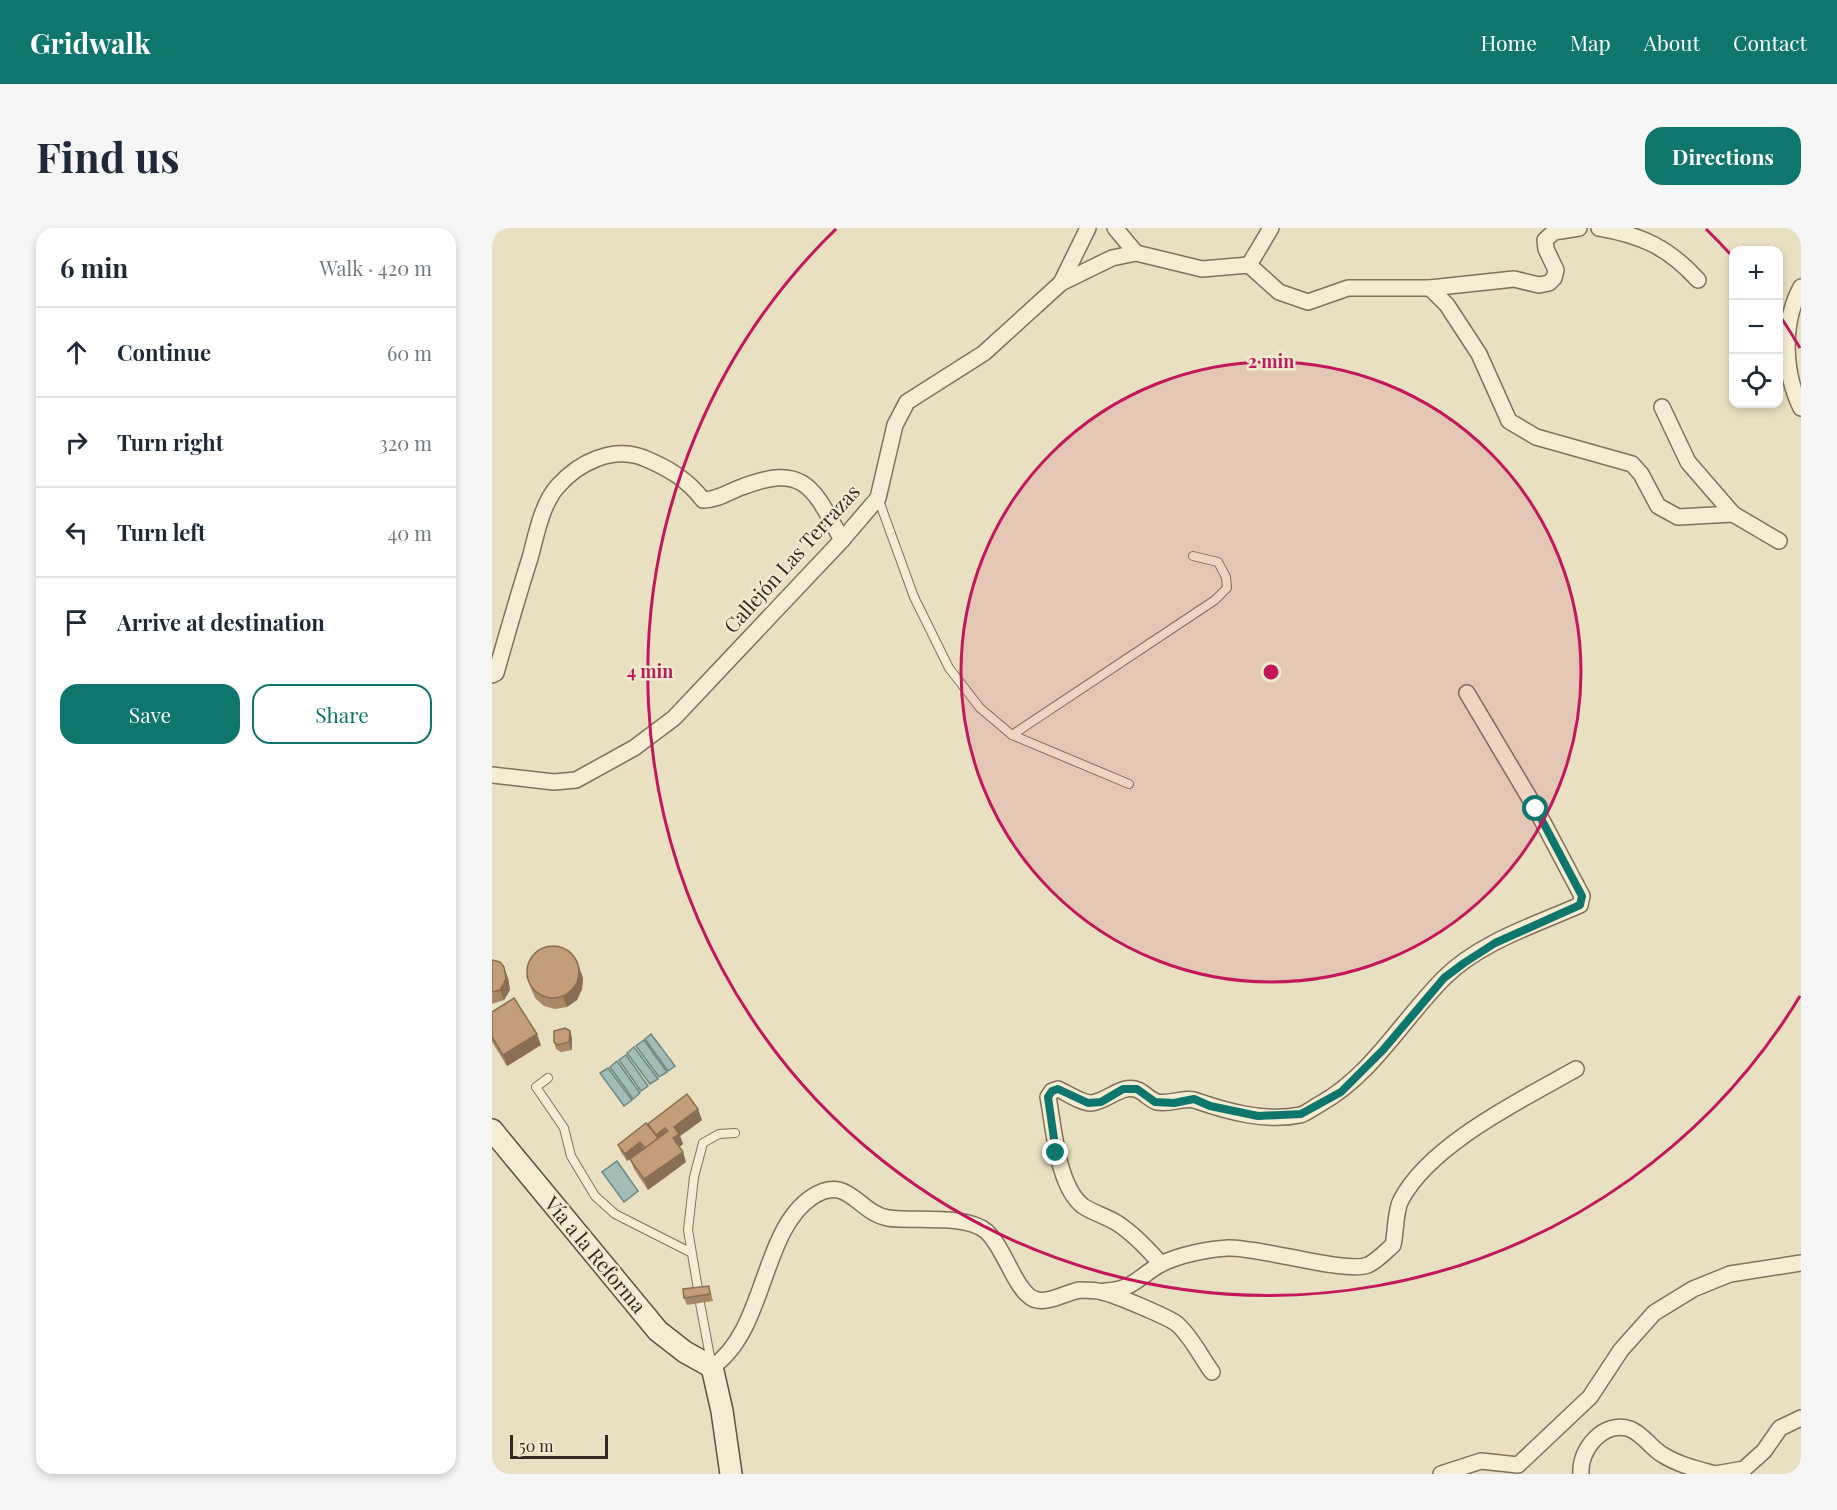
<!DOCTYPE html>
<html lang="en">
<head>
<meta charset="utf-8">
<style>
	:root { --surface:#fff; --page:#f6f6f7; --text:#1f2937; --muted:#747a83; --line:#e0e1e3; --accent:#0f766e }
	body { margin:0; font-family:"Playfair Display",serif; background:var(--page); color:var(--text) }
	.controls { position:absolute; right:18px; top:18px; display:grid; overflow:hidden; border-radius:12px; box-shadow:0 3px 9px #0003 }
	.controls button { width:54px; height:54px; display:grid; place-items:center; padding:0; border:0; border-bottom:2px solid var(--line); background:var(--surface); color:var(--text); font:30px sans-serif }
	.scale { position:absolute; left:18px; bottom:15px; width:98px; box-sizing:border-box; padding-left:6px; border:3px solid #32281d; border-top:0; font-size:16px; line-height:21px; white-space:nowrap; color:#32281d; -webkit-text-stroke:4px #f1e9d0; paint-order:stroke }
	.stop { position:absolute; width:18px; height:18px; margin:-14px; border:4px solid #0f766e; border-radius:50%; background:#fff }
	.stop.end { background:#0f766e; border-color:#fff; box-shadow:0 2px 6px #0008 }
	.list { margin:0; padding:0; list-style:none }
	h2 { display:flex; justify-content:space-between; align-items:center; height:78px; margin:0; padding:0 24px; font-size:26px }
	h2 small { font-size:20px; font-weight:400; color:var(--muted) }
	.list li { display:grid; grid-template-columns:39px 1fr auto; gap:18px; align-items:center; box-sizing:border-box; height:90px; padding:0 24px; border-top:2px solid var(--line) }
	.list b { display:block; font-size:22px; white-space:nowrap }
	.list em { font-size:20px; font-style:normal; color:var(--muted) }
	.actions { display:flex; gap:12px; padding:18px 24px }
	.actions a { flex:1; padding:14px 0; border:2px solid var(--accent); border-radius:18px; text-align:center; font-size:21px; color:var(--accent) }
	.actions .main { background:var(--accent); color:#fff }
	.icon { flex:none; width:33px; height:33px; fill:none; stroke:currentColor; stroke-width:2; stroke-linecap:round; stroke-linejoin:round }
	.map { position:relative; flex:none; width:1309px; height:1246px; overflow:hidden; border-radius:18px }
	header { display:flex; align-items:center; gap:36px; box-sizing:border-box; height:84px; padding:0 30px; background:var(--accent); color:#fff }
	header strong { font-size:28px }
	nav { display:flex; gap:33px; margin-inline-start:auto; font-size:21px }
	.intro { display:flex; align-items:center; justify-content:space-between; box-sizing:border-box; height:144px; padding:0 36px }
	h1 { margin:0; font-size:42px }
	.button { padding:15px 27px; border-radius:18px; background:var(--accent); color:#fff; font-size:21px; font-weight:700 }
	main { display:flex; gap:36px; padding:0 36px }
	aside { flex:1; background:var(--surface); border-radius:18px; box-shadow:0 3px 9px #0003 }
	.map>svg:first-child { display:block }
	.water { fill:#a3bcb6; stroke:#6b8983; stroke-width:1.5 }
	.lines { fill:none; stroke-linecap:round; stroke-linejoin:round }
	.lane-casing { stroke:#81715a; stroke-width:10 }
	.street-casing { stroke:#81715a; stroke-width:18 }
	.secondary-casing { stroke:#63523d; stroke-width:24 }
	.lane { stroke:#f5edd3; stroke-width:8 }
	.street { stroke:#f5edd3; stroke-width:15 }
	.secondary { stroke:#f5edd3; stroke-width:21 }
	.wall { fill:#a98769 }
	.shaded-wall { fill:#896e55 }
	.building { fill:#c49d7a; stroke:#896e55; stroke-width:1.5 }
	.route { stroke:#0f766e; stroke-width:8 }
	.ring { fill:none; stroke:#c2185b; stroke-width:3 }
	.labels { text-anchor:middle; stroke-width:5; stroke-linejoin:round; paint-order:stroke }
	.street-label { font-size:20px; fill:#32281d; stroke:#f1e9d0 }
	.centre { fill:#c2185b; stroke:#f1e9d0; stroke-width:3 }
	.ring-label { font-size:18px; text-anchor:middle; font-weight:bold; fill:#c2185b; stroke:#f1e9d0; stroke-width:5; stroke-linejoin:round; paint-order:stroke }
</style>
</head>
<body>
<header>
<strong>Gridwalk</strong>
<nav><a>Home</a><a>Map</a><a>About</a><a>Contact</a></nav>
</header>
<div class="intro"><h1>Find us</h1><a class="button">Directions</a></div>
<main>
<aside>
<h2>6 min<small>Walk · 420 m</small></h2>
<ul class="list">
<li><svg class="icon" aria-label="ahead" viewBox="0 0 24 24"><path d="M12 20V5M6 11l6-6 6 6"/></svg><div><b>Continue</b></div><em>60 m</em></li>
<li><svg class="icon" aria-label="right" viewBox="0 0 24 24"><path d="M7 20v-9h11M14 6l5 5-5 5"/></svg><div><b>Turn right</b></div><em>320 m</em></li>
<li><svg class="icon" aria-label="left" viewBox="0 0 24 24"><path d="M17 20v-9H6M10 6l-5 5 5 5"/></svg><div><b>Turn left</b></div><em>40 m</em></li>
<li><svg class="icon" aria-label="arrive" viewBox="0 0 24 24"><path d="M6 21V4h12l-3 4 3 4H6"/></svg><div><b>Arrive at destination</b></div></li>
</ul>
<div class="actions"><a class="main">Save</a><a>Share</a></div>
</aside>
<div class="map">
<svg width="1309" height="1246" viewBox="0 0 1309 1246">
	<rect width="100%" height="100%" fill="#e9dfc1"/>
	<g class="water">
		<path d="M 159,806 L 183,838 L 176,843 L 153,811 Z"/>
		<path d="M 152,812 L 175,844 L 167,849 L 144,818 Z"/>
		<path d="M 142,819 L 166,851 L 158,856 L 135,825 Z"/>
		<path d="M 134,827 L 156,858 L 149,863 L 127,832 Z"/>
		<path d="M 125,833 L 148,865 L 141,871 L 118,839 Z"/>
		<path d="M 116,840 L 140,872 L 132,878 L 108,845 Z"/>
		<path d="M 125,933 L 146,963 L 132,974 L 110,944 Z"/>
	</g>
	<g class="lines">
		<defs>
			<g id="lane">
				<path d="M 386,270 L 422,369 L 457,440 L 488,480 L 520,507 L 637,556"/>
				<path d="M 520,507 L 723,372 L 735,360 L 734,349 L 726,334 L 701,328"/>
				<path d="M 56,850 L 44,859 L 72,900 L 79,928 L 103,968 L 123,986 L 198,1024"/>
				<path d="M 207,1067 L 196,1002 L 202,949 L 211,915 L 227,906 L 243,905"/>
				<path d="M 208,1075 L 219,1134"/>
			</g>
			<g id="street">
				<path d="M 623,0 L 644,25"/>
				<path d="M 1107,0 C 1150,7 1177,20 1206,52"/>
				<path d="M 757,37 L 779,0"/>
				<path d="M 569,55 L 596,0"/>
				<path d="M 1309,59 C 1290,95 1291,143 1309,180"/>
				<path d="M 938,60 L 1022,51 L 1047,57 L 1057,55 L 1062,50 L 1064,42 L 1054,21 L 1053,12 L 1062,4 L 1087,0"/>
				<path d="M 1170,179 L 1196,234 L 1241,286"/>
				<path d="M 0,447 L 4,445 C 15,406 26,368 38,330 C 44,308 50,275 66,258 C 87,234 121,218 152,230 C 176,240 195,251 211,272 C 225,272 236,264 250,259 C 314,234 322,262 350,312"/>
				<path d="M 0,547 L 62,554 L 84,552 L 142,520 L 182,490 L 350,312 L 386,270 L 403,197 L 415,174 L 492,125 L 569,55 L 620,30 L 644,25 L 710,41 L 757,37 L 787,64 L 816,74 L 856,60 L 938,60 L 955,77 L 987,126 L 1017,193 L 1044,209 L 1140,236 L 1149,246 L 1166,278 L 1186,289 L 1241,286 L 1287,313"/>
				<path d="M 669,1036 C 656,1021 642,1006 625,995 C 614,988 601,985 591,978 C 565,958 562,899 556,869 L 560,863 L 566,861 C 575,865 589,875 599,875 C 615,874 630,855 646,862 C 653,865 658,872 665,874 C 678,877 694,868 705,873 C 737,884 774,894 808,887 C 815,885 822,879 828,876 C 881,846 910,792 952,750 C 988,714 1043,697 1088,677 L 1090,668 L 1044,581 L 975,465"/>
				<path d="M 613,1063 C 641,1062 647,1048 669,1036 C 687,1027 716,1021 736,1020 C 769,1019 854,1046 876,1037 C 885,1033 894,1023 901,1017 C 904,1004 903,983 909,972 C 938,916 1031,871 1084,841"/>
				<path d="M 220,1139 C 274,1103 269,1003 320,969 C 356,945 366,985 396,990 C 422,994 473,986 494,1003 C 512,1019 523,1061 540,1070 C 553,1078 574,1064 588,1062 C 594,1062 604,1062 610,1064 C 622,1066 678,1090 685,1096 C 699,1108 709,1129 720,1144"/>
				<path d="M 949,1246 L 989,1233 L 1026,1237 L 1098,1169 L 1129,1122 L 1162,1085 L 1201,1061 L 1238,1046 L 1309,1035"/>
				<path d="M 1089,1246 C 1087,1221 1112,1192 1138,1201 C 1151,1206 1159,1220 1171,1227 C 1187,1237 1205,1241 1223,1246"/>
				<path d="M 1223,1246 L 1252,1241 L 1272,1223 L 1288,1200 L 1309,1190"/>
			</g>
			<path id="secondary" d="M 0,902 L 166,1103 L 193,1124 L 220,1139 L 230,1183 L 239,1246"/>
		</defs>
		<use href="#lane" class="lane-casing"/>
		<use href="#street" class="street-casing"/>
		<use href="#secondary" class="secondary-casing"/>
		<use href="#lane" class="lane"/>
		<use href="#street" class="street"/>
		<use href="#secondary" class="secondary"/>
	</g>
	<g class="wall">
		<path d="M 0,732 L 16,750 L 18,762 L 12,772 L 0,776 Z"/>
		<path d="M 34,748 L 91,750 L 90,761 L 85,772 L 75,779 L 63,781 L 52,778 L 43,770 Z"/>
		<path d="M 0,784 L 49,817 L 15,838 L 0,814 Z"/>
		<path d="M 78,803 L 80,810 L 80,822 L 69,824 L 64,821 L 62,814 Z"/>
		<path d="M 210,892 L 188,908 L 191,916 L 187,919 L 194,934 L 156,962 L 142,941 L 138,931 L 135,933 L 129,924 L 126,917 L 157,899 L 156,896 Z"/>
		<path d="M 217,1058 L 219,1065 L 221,1073 L 195,1077 L 192,1070 Z"/>
	</g>
	<g class="shaded-wall">
		<path d="M 12,739 L 16,750 L 18,762 L 12,772 L 8,762 Z"/>
		<path d="M 87,739 L 91,750 L 90,761 L 85,772 L 75,779 L 71,768 Z"/>
		<path d="M 78,803 L 80,810 L 80,822 L 77,814 Z"/>
		<path d="M 45,806 L 49,817 L 15,838 L 11,827 Z"/>
		<path d="M 206,881 L 210,892 L 188,908 L 191,916 L 185,921 L 181,910 L 182,899 Z"/>
		<path d="M 173,900 L 177,910 L 168,918 L 164,907 Z"/>
		<path d="M 148,914 L 151,922 L 135,933 L 133,926 Z"/>
		<path d="M 191,924 L 194,934 L 156,962 L 152,951 Z"/>
	</g>
	<g class="building">
		<circle cx="61" cy="744" r="26"/>
		<path d="M 0,732 L 8,734 L 12,739 L 14,751 L 8,762 L 0,764 Z"/>
		<path d="M 22,770 L 45,806 L 11,827 L 0,809 L 0,784 Z"/>
		<path d="M 73,800 L 78,803 L 77,814 L 66,817 L 62,814 L 62,803 Z"/>
		<path d="M 195,866 L 206,881 L 182,899 L 187,906 L 181,910 L 191,924 L 152,951 L 138,931 L 176,903 L 173,900 L 164,907 L 156,896 Z"/>
		<path d="M 154,895 L 166,910 L 153,920 L 148,914 L 133,926 L 126,917 Z"/>
		<path d="M 217,1058 L 218,1066 L 192,1070 L 191,1061 Z"/>
	</g>
	<g class="lines">
		<path class="route" d="M 564,925 L 556,869 L 560,863 L 566,861 L 596,875 L 609,874 L 631,861 L 645,861 L 663,874 L 682,875 L 702,871 L 718,878 L 766,888 L 809,886 L 849,864 L 891,822 L 952,750 L 972,735 L 1003,715 L 1088,677 L 1090,668 L 1044,581"/>
	</g>
	<circle cx="779" cy="444" r="310" fill="#c2185b" fill-opacity=".12"/>
	<g class="ring">
		<circle cx="779" cy="444" r="310"/>
		<path d="M1308 768A621 621 0 1 1 344 1M1214 1A621 621 0 0 1 1240 28M1288 88A621 621 0 0 1 1308 120"/>
	</g>
	<g class="labels">
		<g class="street-label">
			<text transform="translate(300 331) rotate(-48)" y="7">Callejón Las Terrazas</text>
			<text transform="translate(103 1027) rotate(50)" y="7">Vía a la Reforma</text>
		</g>
	</g>
	<circle cx="779" cy="444" r="9" class="centre"/>
	<g class="ring-label">
		<text x="779" y="140">2 min</text>
		<text x="158" y="450">4 min</text>
	</g>
</svg>
<div class="controls">
<button>+</button>
<button>−</button>
<button><svg class="icon" aria-label="locate" viewBox="0 0 24 24"><circle cx="12" cy="12" r="6"/><path d="M12 2v4M12 18v4M2 12h4M18 12h4"/></svg></button>
</div>
<div class="scale">50 m</div>
<div class="stop" style="left:1044px;top:581px"></div>
<div class="stop end" style="left:564px;top:925px"></div>
</div>
</main>
</body>
</html>
